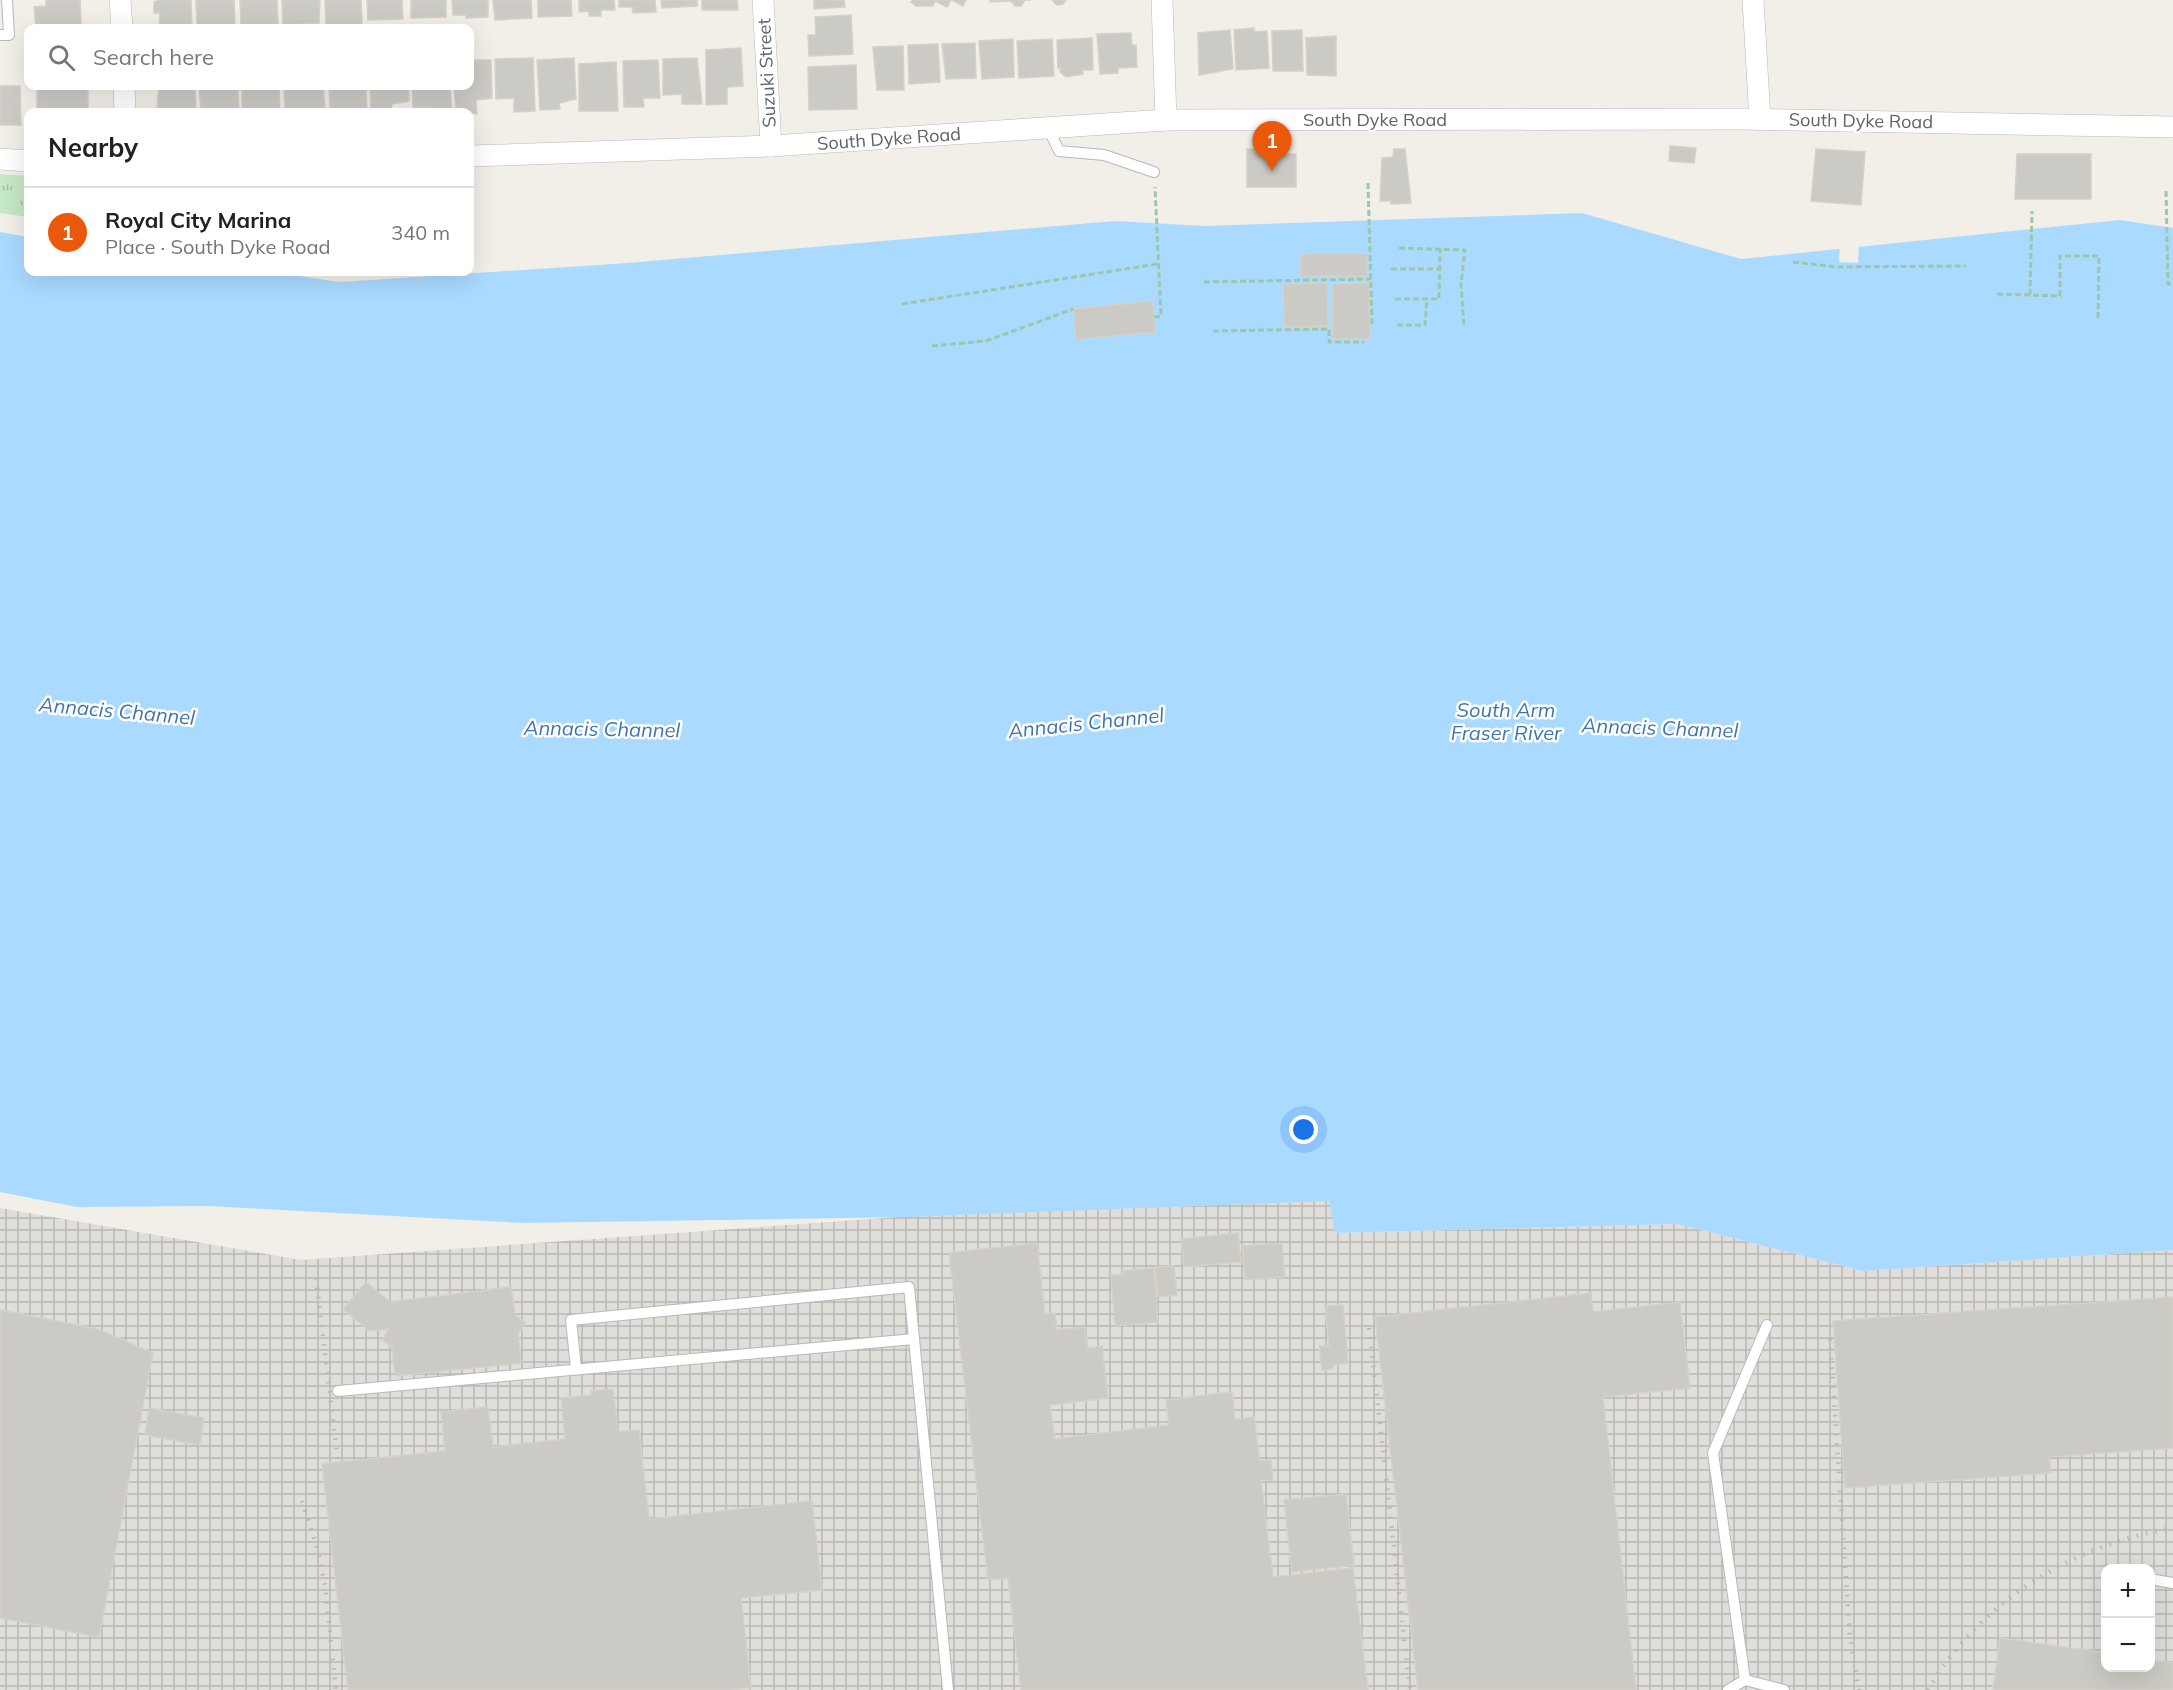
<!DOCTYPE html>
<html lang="en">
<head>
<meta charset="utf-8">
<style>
	:root { --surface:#fff; --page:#f6f6f6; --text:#222; --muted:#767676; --line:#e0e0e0; --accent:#ea580c }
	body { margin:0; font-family:Mulish,sans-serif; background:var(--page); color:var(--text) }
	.controls { position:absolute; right:18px; bottom:18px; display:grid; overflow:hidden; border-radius:12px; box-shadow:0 6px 24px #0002 }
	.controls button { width:54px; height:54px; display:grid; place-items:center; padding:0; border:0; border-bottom:2px solid var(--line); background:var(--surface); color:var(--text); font:30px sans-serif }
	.you { position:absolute; left:1304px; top:1130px; width:21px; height:21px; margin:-15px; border:4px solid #fff; border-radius:50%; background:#1a73e8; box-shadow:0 0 0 9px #1a73e833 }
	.badge { display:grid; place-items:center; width:39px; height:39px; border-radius:50%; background:var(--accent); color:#fff; font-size:20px; font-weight:700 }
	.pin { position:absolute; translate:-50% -50px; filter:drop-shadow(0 2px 3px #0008) }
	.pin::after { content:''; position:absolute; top:32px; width:21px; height:18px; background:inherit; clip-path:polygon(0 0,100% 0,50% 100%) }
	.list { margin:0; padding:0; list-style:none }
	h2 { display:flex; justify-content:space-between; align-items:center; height:78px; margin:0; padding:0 24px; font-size:26px }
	h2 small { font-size:20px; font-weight:400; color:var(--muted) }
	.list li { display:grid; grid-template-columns:39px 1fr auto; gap:18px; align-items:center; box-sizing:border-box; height:90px; padding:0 24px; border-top:2px solid var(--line) }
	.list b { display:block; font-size:22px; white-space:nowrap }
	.list p { margin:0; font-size:20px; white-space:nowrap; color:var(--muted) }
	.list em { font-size:20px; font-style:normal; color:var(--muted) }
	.icon { flex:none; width:33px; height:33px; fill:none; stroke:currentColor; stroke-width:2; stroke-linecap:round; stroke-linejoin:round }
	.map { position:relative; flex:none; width:2173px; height:1690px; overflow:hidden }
	.search { position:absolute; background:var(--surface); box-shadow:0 6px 24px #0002; left:24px; top:24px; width:450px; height:66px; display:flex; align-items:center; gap:15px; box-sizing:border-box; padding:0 21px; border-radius:12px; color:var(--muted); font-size:22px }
	.panel { position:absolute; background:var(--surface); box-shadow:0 6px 24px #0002; left:24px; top:108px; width:450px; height:168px; border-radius:12px }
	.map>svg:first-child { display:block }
	.industrial { fill:url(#industrial-grid); fill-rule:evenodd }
	.park { fill:url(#park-tufts) }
	.water { fill:#aadaff }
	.pier { fill:#f1efe8 }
	.building { fill:#cccac5; stroke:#d6d1c6; stroke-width:1.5 }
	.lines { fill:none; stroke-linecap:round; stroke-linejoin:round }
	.service-casing { stroke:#b5b8bc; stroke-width:12 }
	.minor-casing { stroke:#b5b8bc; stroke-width:22 }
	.path { stroke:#9cc7a9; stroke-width:3; stroke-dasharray:6 3; stroke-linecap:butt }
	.service { stroke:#fff; stroke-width:10 }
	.minor { stroke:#fff; stroke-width:21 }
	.rail { stroke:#b6b7b8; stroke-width:4.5; stroke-dasharray:1.5 8; stroke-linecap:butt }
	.labels { text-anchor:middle; stroke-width:5; stroke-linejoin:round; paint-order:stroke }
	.street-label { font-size:18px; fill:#5f6368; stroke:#fff }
	.water-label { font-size:20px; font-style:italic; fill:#4174aa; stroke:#fff }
</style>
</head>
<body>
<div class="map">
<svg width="2173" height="1690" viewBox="0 0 2173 1690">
	<defs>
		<pattern id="industrial-grid" width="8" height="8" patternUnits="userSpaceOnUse" patternTransform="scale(1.5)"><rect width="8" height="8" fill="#e0deda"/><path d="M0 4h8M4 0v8" fill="none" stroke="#b9b8b5"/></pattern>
		<pattern id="park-tufts" width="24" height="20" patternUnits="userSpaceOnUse" patternTransform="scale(1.5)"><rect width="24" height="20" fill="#c5e8c5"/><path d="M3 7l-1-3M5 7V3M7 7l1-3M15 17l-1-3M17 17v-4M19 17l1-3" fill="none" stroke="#a3c0a4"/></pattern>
	</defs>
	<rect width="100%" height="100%" fill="#f1efe8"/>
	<path class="industrial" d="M 1329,1201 L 1336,1233 L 1677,1224 L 1863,1271 L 2173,1250 L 2173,1690 L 0,1690 L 0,1208 L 301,1260 L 913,1216 ZM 2106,1568 L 2150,1568 L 2150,1668 L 2106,1668 Z"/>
	<path class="park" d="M 0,174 L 28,176 L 28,217 L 0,213 Z"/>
	<path class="water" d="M 1582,213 L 1741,259 L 2120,220 L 2173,228 L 2173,1250 L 1863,1271 L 1677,1224 L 1335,1233 L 1329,1201 L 907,1217 L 523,1223 L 208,1206 L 77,1207 L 0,1192 L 0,232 L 28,237 L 28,272 L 269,272 L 340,282 L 628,263 L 1115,221 L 1205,226 Z"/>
	<path class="pier" d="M 1859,244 L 1858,263 L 1839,262 L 1840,246 Z"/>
	<g class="building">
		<path d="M 46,0 L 80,0 L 81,25 L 76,25 L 76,28 L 36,28 L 34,7 L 46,6 Z"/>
		<path d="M 159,0 L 191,0 L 192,28 L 159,28 L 160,13 L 154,13 L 154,2 Z"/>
		<path d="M 196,0 L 234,0 L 235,26 L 197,27 Z"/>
		<path d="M 240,0 L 277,0 L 278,23 L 269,24 L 269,28 L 256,28 L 256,25 L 241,26 Z"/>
		<path d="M 282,0 L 320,0 L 319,23 L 283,25 Z"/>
		<path d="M 325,0 L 361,0 L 362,24 L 326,25 Z"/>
		<path d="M 367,0 L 402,0 L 403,19 L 368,20 Z"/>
		<path d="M 411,0 L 446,0 L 446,17 L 411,18 Z"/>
		<path d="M 452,0 L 488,0 L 488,17 L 466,18 L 466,15 L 453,15 Z"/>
		<path d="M 493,0 L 531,0 L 532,18 L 495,20 Z"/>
		<path d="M 538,0 L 571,0 L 572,16 L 538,17 Z"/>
		<path d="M 579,0 L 614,0 L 615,10 L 601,10 L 601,16 L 589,16 L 589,11 L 579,12 Z"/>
		<path d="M 619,0 L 655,0 L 656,12 L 633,13 L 632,7 L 619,7 Z"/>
		<path d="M 661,0 L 697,0 L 697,6 L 662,8 Z"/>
		<path d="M 702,0 L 737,0 L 738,10 L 702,10 Z"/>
		<path d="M 814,0 L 844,0 L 845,7 L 814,9 Z"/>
		<path d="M 913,0 L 951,0 L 947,7 L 935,1 L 933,6 L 916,6 L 911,2 Z"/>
		<path d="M 952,0 L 966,0 L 963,6 Z"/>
		<path d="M 990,0 L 1031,0 L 1025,0 L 1021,6 L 1015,6 L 1011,1 L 990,2 Z"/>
		<path d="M 1052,0 L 1066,0 L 1063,4 L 1057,5 Z"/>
		<path d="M 851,15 L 853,54 L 809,56 L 808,35 L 816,35 L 815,17 Z"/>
		<path d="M 1254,28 L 1254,32 L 1267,31 L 1269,68 L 1236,70 L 1234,30 Z"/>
		<path d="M 1230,30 L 1233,69 L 1199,75 L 1198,33 Z"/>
		<path d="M 1302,30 L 1303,71 L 1273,71 L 1272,31 Z"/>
		<path d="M 1131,33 L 1132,45 L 1136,45 L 1137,67 L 1118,68 L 1118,73 L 1100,74 L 1097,34 Z"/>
		<path d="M 1336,36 L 1336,76 L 1307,75 L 1306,38 Z"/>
		<path d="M 1092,38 L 1093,70 L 1083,70 L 1083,74 L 1066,77 L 1060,72 L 1061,68 L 1058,68 L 1057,40 Z"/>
		<path d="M 1013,39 L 1014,77 L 982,79 L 979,41 Z"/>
		<path d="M 1052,39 L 1054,76 L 1019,78 L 1017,41 Z"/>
		<path d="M 975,43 L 976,78 L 946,79 L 942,44 Z"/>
		<path d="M 938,44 L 940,82 L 909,84 L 908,45 Z"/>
		<path d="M 903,46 L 904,90 L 877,90 L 873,47 Z"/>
		<path d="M 741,48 L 743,86 L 727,87 L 727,104 L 706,105 L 706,50 Z"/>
		<path d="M 533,58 L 535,111 L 514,112 L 514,98 L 496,99 L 495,59 Z"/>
		<path d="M 574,58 L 576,99 L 559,103 L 560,109 L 540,110 L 537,60 Z"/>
		<path d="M 697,58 L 702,104 L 682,104 L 682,94 L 663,95 L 663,59 Z"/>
		<path d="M 470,60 L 491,60 L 492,98 L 476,100 L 477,114 L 456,112 L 454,86 L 470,86 Z"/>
		<path d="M 658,60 L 660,98 L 643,98 L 644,107 L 624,107 L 623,61 Z"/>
		<path d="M 616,62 L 618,111 L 579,111 L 579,64 Z"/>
		<path d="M 856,65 L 857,109 L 809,110 L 808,67 Z"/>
		<path d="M 0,86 L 20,86 L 21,125 L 0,125 Z"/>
		<path d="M 88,86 L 88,112 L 37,112 L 37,88 Z"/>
		<path d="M 159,86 L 195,86 L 196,112 L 162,112 L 162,109 L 157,109 Z"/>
		<path d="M 199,86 L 238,86 L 239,112 L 201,112 Z"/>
		<path d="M 242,86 L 279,86 L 280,112 L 242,112 Z"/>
		<path d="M 284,86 L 323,86 L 325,107 L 322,107 L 322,111 L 285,112 Z"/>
		<path d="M 329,86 L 366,86 L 367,112 L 347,112 L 347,108 L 330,109 Z"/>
		<path d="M 370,86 L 409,86 L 409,101 L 392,104 L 391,112 L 371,112 Z"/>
		<path d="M 412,86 L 450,86 L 452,112 L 430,112 L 430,108 L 413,107 Z"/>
		<path d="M 1670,146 L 1696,148 L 1694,163 L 1669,161 Z"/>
		<path d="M 1247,149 L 1286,149 L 1286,154 L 1296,154 L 1296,187 L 1247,187 Z"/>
		<path d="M 1394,149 L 1405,149 L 1411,203 L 1391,204 L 1391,201 L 1380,201 L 1382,158 L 1393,157 Z"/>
		<path d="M 1816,149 L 1865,152 L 1861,205 L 1811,201 Z"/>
		<path d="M 2017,154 L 2091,154 L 2091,199 L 2015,199 Z"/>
		<rect x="1301" y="254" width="66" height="22"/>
		<path d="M 1327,283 L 1328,326 L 1284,327 L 1283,284 Z"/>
		<path d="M 1369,283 L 1370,339 L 1333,339 L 1332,284 Z"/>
		<path d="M 1153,301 L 1155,332 L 1076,339 L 1073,309 Z"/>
		<path d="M 1238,1233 L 1241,1262 L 1184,1267 L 1181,1239 Z"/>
		<path d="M 1037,1243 L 1045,1314 L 1055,1313 L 1057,1330 L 1085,1327 L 1088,1348 L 1102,1346 L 1108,1398 L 1050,1405 L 1055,1439 L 1169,1425 L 1166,1400 L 1232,1392 L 1235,1419 L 1254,1417 L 1260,1461 L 1271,1460 L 1273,1480 L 1261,1481 L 1273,1577 L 1353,1568 L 1368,1690 L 1021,1690 L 1008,1578 L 988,1580 L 949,1253 Z"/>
		<path d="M 1282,1243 L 1285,1277 L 1245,1280 L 1242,1246 Z"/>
		<path d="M 1174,1266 L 1177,1295 L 1158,1297 L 1155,1267 Z"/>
		<path d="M 1154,1268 L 1158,1322 L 1115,1326 L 1111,1275 L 1124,1275 L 1122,1271 Z"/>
		<path d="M 366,1282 L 390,1302 L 511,1287 L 515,1315 L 526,1323 L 518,1334 L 521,1363 L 395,1376 L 392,1347 L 382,1340 L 389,1329 L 369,1331 L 343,1309 Z"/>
		<path d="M 1591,1293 L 1593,1312 L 1680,1302 L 1690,1388 L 1603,1397 L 1636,1690 L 1418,1690 L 1375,1317 Z"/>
		<path d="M 2173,1297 L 2173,1448 L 2049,1457 L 2051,1473 L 1845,1488 L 1833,1321 Z"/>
		<path d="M 1343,1305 L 1348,1363 L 1333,1365 L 1333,1369 L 1322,1370 L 1319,1346 L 1329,1346 L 1325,1306 Z"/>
		<path d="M 0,1310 L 98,1329 L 153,1353 L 99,1637 L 0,1618 Z"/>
		<path d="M 613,1389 L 618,1432 L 639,1430 L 649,1519 L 812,1501 L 822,1590 L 741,1598 L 751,1688 L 729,1690 L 348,1690 L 322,1464 L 445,1451 L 441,1412 L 488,1407 L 493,1447 L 565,1439 L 561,1398 L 592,1395 L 591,1391 Z"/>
		<path d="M 149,1408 L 204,1418 L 200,1445 L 145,1435 Z"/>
		<path d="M 1346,1494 L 1354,1565 L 1292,1572 L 1284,1500 Z"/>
		<path d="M 2000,1638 L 2106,1653 L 2106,1668 L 2150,1668 L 2150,1660 L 2173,1663 L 2173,1690 L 1993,1690 Z"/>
	</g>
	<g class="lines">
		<defs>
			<g id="service">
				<path d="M 0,35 L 9,35 L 7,0"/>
				<path d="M 1048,128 L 1059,151 L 1104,155 L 1154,172"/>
				<path d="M 1767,1325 L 1713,1453 L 1745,1680 L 1784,1690"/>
				<path d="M 576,1368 L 571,1320 L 909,1287 L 948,1690"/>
				<path d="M 338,1391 L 914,1339"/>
				<path d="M 2150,1579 L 2173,1583"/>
				<path d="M 1728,1690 L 1745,1680"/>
			</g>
			<g id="minor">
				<path d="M 120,0 L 122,28"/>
				<path d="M 763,0 L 771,146"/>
				<path d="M 1162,0 L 1166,120"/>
				<path d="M 1753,0 L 1760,120"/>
				<path d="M 124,86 L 125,112"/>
				<path d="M 470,156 L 771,146 L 1166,120 L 1739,119 L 2173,127"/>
				<path d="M 0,159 L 28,161"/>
			</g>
		</defs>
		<use href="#service" class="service-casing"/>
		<use href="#minor" class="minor-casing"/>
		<g class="path">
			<path d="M 1368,183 L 1372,325"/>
			<path d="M 2166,191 L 2168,284 L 2173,284"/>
			<path d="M 1399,248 L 1465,250 L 1461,285 L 1464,326"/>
			<path d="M 1793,262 L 1837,267 L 1966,266"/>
			<path d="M 1391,269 L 1439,269"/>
			<path d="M 1204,282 L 1371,279"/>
			<path d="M 1997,294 L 2060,296 L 2060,256 L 2099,256 L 2098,320"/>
			<path d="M 2030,295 L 2032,211"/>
			<path d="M 1395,299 L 1439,299 L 1440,249"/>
			<path d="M 902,304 L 1157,264"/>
			<path d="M 1154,317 L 1161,316 L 1155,187"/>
			<path d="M 1397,325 L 1425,325 L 1427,299"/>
			<path d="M 1213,331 L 1329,329 L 1329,342 L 1364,342"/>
			<path d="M 932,346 L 986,341 L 1073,309"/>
		</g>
		<use href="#service" class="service"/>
		<use href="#minor" class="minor"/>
		<g class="rail">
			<path d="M 316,1278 L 338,1462"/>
			<path d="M 1369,1328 L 1410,1690"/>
			<path d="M 1830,1339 L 1850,1638 L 1859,1690"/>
			<path d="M 302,1501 L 318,1550 L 325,1585 L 336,1690"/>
			<path d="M 1928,1690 C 1979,1602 2074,1544 2173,1528"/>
		</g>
	</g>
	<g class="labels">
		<g class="street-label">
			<text transform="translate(767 73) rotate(-93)" y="6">Suzuki Street</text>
			<text x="1375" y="126">South Dyke Road</text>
			<text transform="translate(1861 121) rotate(1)" y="6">South Dyke Road</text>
			<text transform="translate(889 139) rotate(-4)" y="6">South Dyke Road</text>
		</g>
		<g class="water-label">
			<text x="1506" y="717">South Arm<tspan x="1506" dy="23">Fraser River</tspan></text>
			<text transform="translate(117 711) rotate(5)" y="7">Annacis Channel</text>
			<text transform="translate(1086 723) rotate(-6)" y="7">Annacis Channel</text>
			<text transform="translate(1660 728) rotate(2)" y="7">Annacis Channel</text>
			<text transform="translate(602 729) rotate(1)" y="7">Annacis Channel</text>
		</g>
	</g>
</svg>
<div class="controls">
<button>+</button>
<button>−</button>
</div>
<div class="you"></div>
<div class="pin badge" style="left:1272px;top:171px">1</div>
<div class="search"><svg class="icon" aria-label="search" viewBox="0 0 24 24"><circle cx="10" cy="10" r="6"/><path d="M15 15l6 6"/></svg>Search here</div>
<section class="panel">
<h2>Nearby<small></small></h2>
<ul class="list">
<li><span class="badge">1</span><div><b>Royal City Marina</b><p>Place · South Dyke Road</p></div><em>340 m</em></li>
</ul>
</section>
</div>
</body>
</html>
